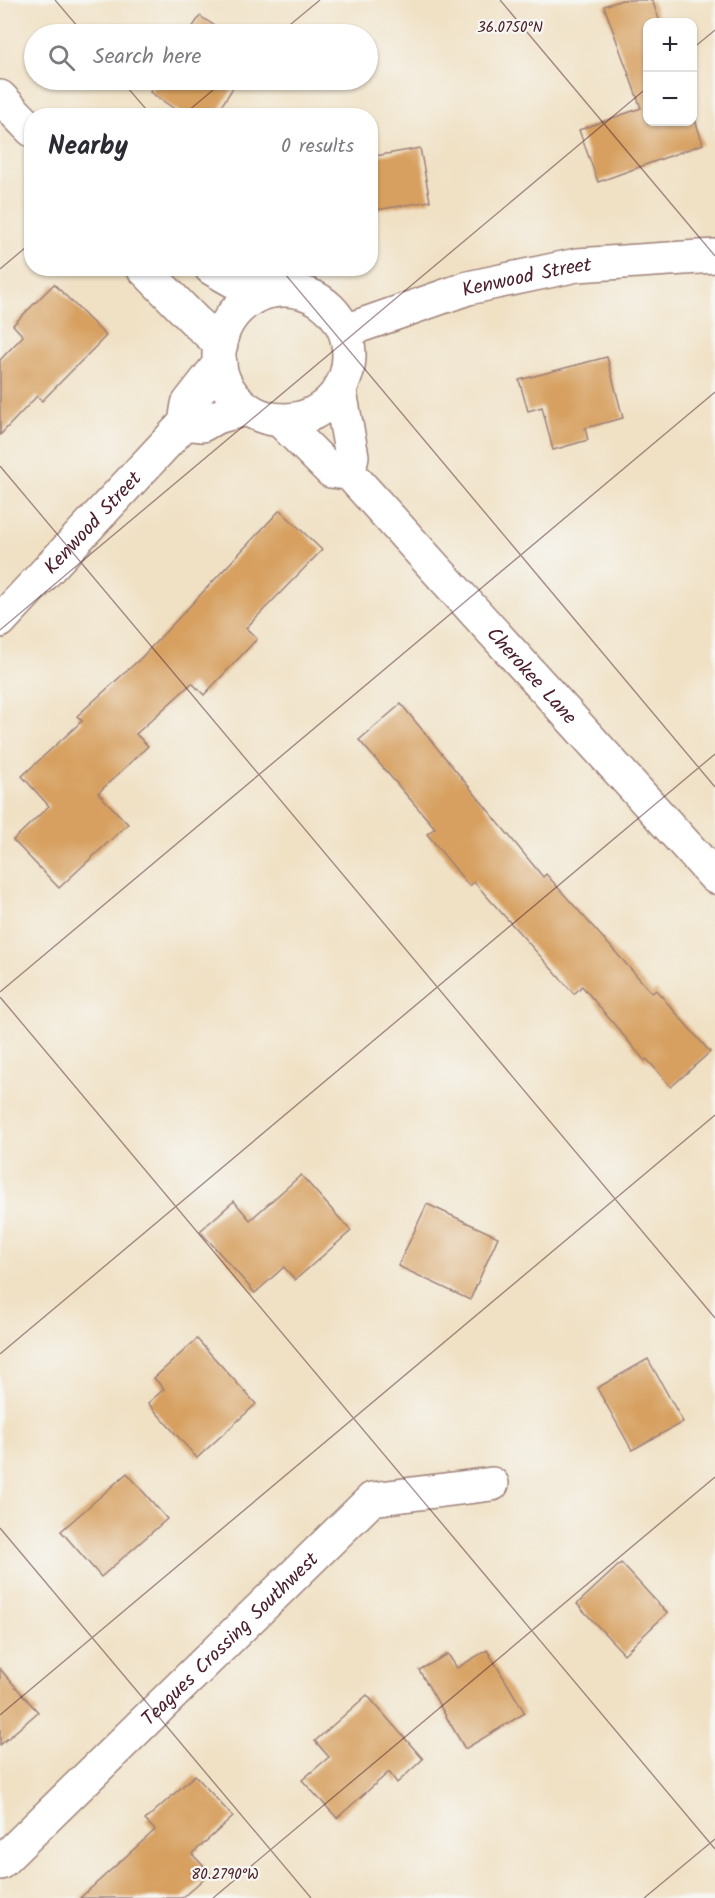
<!DOCTYPE html>
<html lang="en">
<head>
<meta charset="utf-8">
<style>
	:root { --surface:#fff; --page:#f2f2f3; --text:#2b2b33; --muted:#7c7c81; --line:#e1e1e2 }
	body { margin:0; font-family:Kalam,sans-serif; background:var(--page); color:var(--text) }
	.controls { position:absolute; right:18px; top:18px; display:grid; overflow:hidden; border-radius:12px; box-shadow:0 2px 4px #0004 }
	.controls button { width:54px; height:54px; display:grid; place-items:center; padding:0; border:0; border-bottom:2px solid var(--line); background:var(--surface); color:var(--text); font:30px sans-serif }
	.list { margin:0; padding:0; list-style:none }
	h2 { display:flex; justify-content:space-between; align-items:center; height:78px; margin:0; padding:0 24px; font-size:26px }
	h2 small { font-size:20px; font-weight:400; color:var(--muted) }
	.icon { flex:none; width:33px; height:33px; fill:none; stroke:currentColor; stroke-width:2; stroke-linecap:round; stroke-linejoin:round }
	.map { position:relative; flex:none; width:715px; height:1898px; overflow:hidden }
	.search { position:absolute; background:var(--surface); box-shadow:0 2px 4px #0004; left:24px; top:24px; width:354px; height:66px; display:flex; align-items:center; gap:15px; box-sizing:border-box; padding:0 21px; border-radius:33px; color:var(--muted); font-size:22px }
	.panel { position:absolute; background:var(--surface); box-shadow:0 2px 4px #0004; left:24px; top:108px; width:354px; height:168px; border-radius:24px }
	.map>svg:first-child { display:block }
	.building { fill:#d7a060 }
	.lines { fill:none; stroke-linecap:round; stroke-linejoin:round }
	.minor-casing { stroke:#9d8078; stroke-width:36 }
	.minor { stroke:#fff; stroke-width:33 }
	.ticks { fill:none; stroke:#4a1f2b; stroke-width:1.5; stroke-opacity:0.45 }
	.labels { text-anchor:middle; stroke-width:4.5; stroke-linejoin:round; paint-order:stroke }
	.street-label { font-size:20px; fill:#4a1f2b; stroke:#f6f6f2 }
	.ticks-label { font-size:15px; text-anchor:middle; fill:#4a1f2b; stroke:#f6f6f2; stroke-width:4.5; stroke-linejoin:round; paint-order:stroke }
</style>
</head>
<body>
<div class="map">
<svg width="715" height="1898" viewBox="0 0 715 1898">
	<rect width="100%" height="100%" fill="#f6f6f2"/>
	<filter id="ink" filterUnits="userSpaceOnUse"><feTurbulence type="fractalNoise" baseFrequency=".0167" numOctaves="2"/><feDisplacementMap in="SourceGraphic" scale="12" xChannelSelector="R" yChannelSelector="G"/><feConvolveMatrix kernelMatrix="1 2 1 2 8 2 1 2 1" color-interpolation-filters="sRGB"/></filter>
	<filter id="wash" filterUnits="userSpaceOnUse"><feTurbulence type="fractalNoise" baseFrequency=".008" numOctaves="4" result="noise"/><feDisplacementMap in="SourceGraphic" scale="24" xChannelSelector="R" yChannelSelector="G"/><feGaussianBlur stdDeviation="1.35" result="paint"/><feColorMatrix in="noise" values="0 0 0 0 0 0 0 0 0 0 0 0 0 0 0 0 0 1.4 0 .05"/><feComposite in="paint" operator="in"/></filter>
	<g filter="url(#wash)">
		<rect width="100%" height="100%" fill="#f0e1c5"/>
		<g id="blocks">
			<g class="building">
				<path d="M 622,0 L 652,0 L 660,22 L 648,22 L 648,122 L 693,122 L 693,114 L 703,144 L 598,182 L 579,130 L 641,108 L 604,6 Z"/>
				<path d="M 200,16 L 227,34 L 188,34 Z"/>
				<path d="M 158,80 L 238,80 L 215,116 L 185,116 L 150,92 Z"/>
				<path d="M 420,148 L 430,201 L 370,211 L 370,157 Z"/>
				<path d="M 54,284 L 106,336 L 42,401 L 37,396 L 0,435 L 0,360 L 23,336 L 13,325 Z"/>
				<path d="M 607,357 L 623,418 L 585,428 L 588,440 L 553,450 L 542,407 L 528,411 L 519,380 Z"/>
				<path d="M 280,510 L 322,550 L 246,628 L 257,639 L 204,695 L 192,683 L 136,734 L 148,746 L 98,793 L 128,824 L 59,888 L 13,840 L 49,806 L 22,776 L 82,721 L 77,716 L 141,658 Z"/>
				<path d="M 401,704 L 543,877 L 546,874 L 652,993 L 656,990 L 710,1052 L 671,1087 L 647,1059 L 645,1061 L 582,986 L 574,994 L 474,882 L 469,886 L 427,834 L 435,828 L 359,740 Z"/>
				<path d="M 301,1175 L 351,1231 L 295,1280 L 284,1267 L 255,1293 L 200,1231 L 234,1201 L 250,1220 Z"/>
				<path d="M 427,1204 L 498,1237 L 470,1300 L 398,1266 Z"/>
				<path d="M 197,1339 L 256,1404 L 197,1458 L 148,1403 L 164,1389 L 154,1378 Z"/>
				<path d="M 648,1359 L 683,1422 L 632,1450 L 597,1388 Z"/>
				<path d="M 127,1473 L 167,1519 L 101,1577 L 61,1531 Z"/>
				<path d="M 621,1563 L 667,1613 L 624,1654 L 577,1604 Z"/>
				<path d="M 487,1650 L 525,1713 L 465,1749 L 419,1670 L 448,1654 L 457,1668 Z"/>
				<path d="M 0,1669 L 38,1712 L 0,1745 Z"/>
				<path d="M 367,1695 L 423,1759 L 397,1783 L 389,1772 L 337,1818 L 302,1780 L 329,1757 L 315,1741 Z"/>
				<path d="M 195,1775 L 233,1817 L 192,1854 L 210,1873 L 182,1898 L 80,1898 L 155,1830 L 145,1820 Z"/>
			</g>
		</g>
	</g>
	<g filter="url(#ink)">
		<use href="#blocks" fill-opacity="0" stroke="#9d8078" stroke-width="1.5"/>
		<g class="lines">
			<defs>
				<g id="minor">
					<path d="M 0,97 L 32,130"/>
					<path d="M 143,268 L 196,322 L 221,344"/>
					<path d="M 211,268 L 232,280 L 272,291"/>
					<circle cx="284" cy="355" r="65"/>
					<path id="s1" d="M 345,331 L 468,288 L 577,265 L 715,256"/>
					<path d="M 340,392 L 352,456 L 349,473"/>
					<path id="s2" d="M 280,420 L 331,471 L 349,473 L 715,877"/>
					<path d="M 185,423 L 202,425 L 216,417 L 246,409"/>
					<path id="s3" d="M 0,621 L 185,423 L 188,404 L 220,363"/>
					<path id="s4" d="M 0,1863 L 372,1499 L 492,1484"/>
				</g>
			</defs>
			<use href="#minor" class="minor-casing"/>
			<use href="#minor" class="minor"/>
		</g>
	</g>
	<path class="ticks" d="M 55,0 L 84,34M 500,0 L 715,256M 279,34 L 320,0M 692,49 L 715,30M 121,80 L 152,116M 182,116 L 225,80M 280,268 L 715,787M 0,269 L 32,242M 0,466 L 715,1318M 0,630 L 648,87M 0,992 L 715,392M 0,997 L 715,1849M 0,1354 L 715,754M 0,1528 L 311,1898M 0,1715 L 715,1115M 213,1898 L 715,1477M 644,1898 L 715,1839"/>
	<g class="labels">
		<g class="street-label">
			<text dy="7" stroke="none"><textPath href="#s1" startOffset="190">Kenwood Street</textPath></text>
			<text dy="7" stroke="none"><textPath href="#s3" startOffset="135">Kenwood Street</textPath></text>
			<text dy="7" stroke="none"><textPath href="#s2" startOffset="363">Cherokee Lane</textPath></text>
			<text dy="7" stroke="none"><textPath href="#s4" startOffset="321">Teagues Crossing Southwest</textPath></text>
		</g>
	</g>
	<g class="ticks-label">
		<text x="510" y="32">36.0750°N</text>
		<text x="225" y="1879">80.2790°W</text>
	</g>
</svg>
<div class="controls">
<button>+</button>
<button>−</button>
</div>
<div class="search"><svg class="icon" aria-label="search" viewBox="0 0 24 24"><circle cx="10" cy="10" r="6"/><path d="M15 15l6 6"/></svg>Search here</div>
<section class="panel">
<h2>Nearby<small>0 results</small></h2>
<ul class="list">
</ul>
</section>
</div>
</body>
</html>
